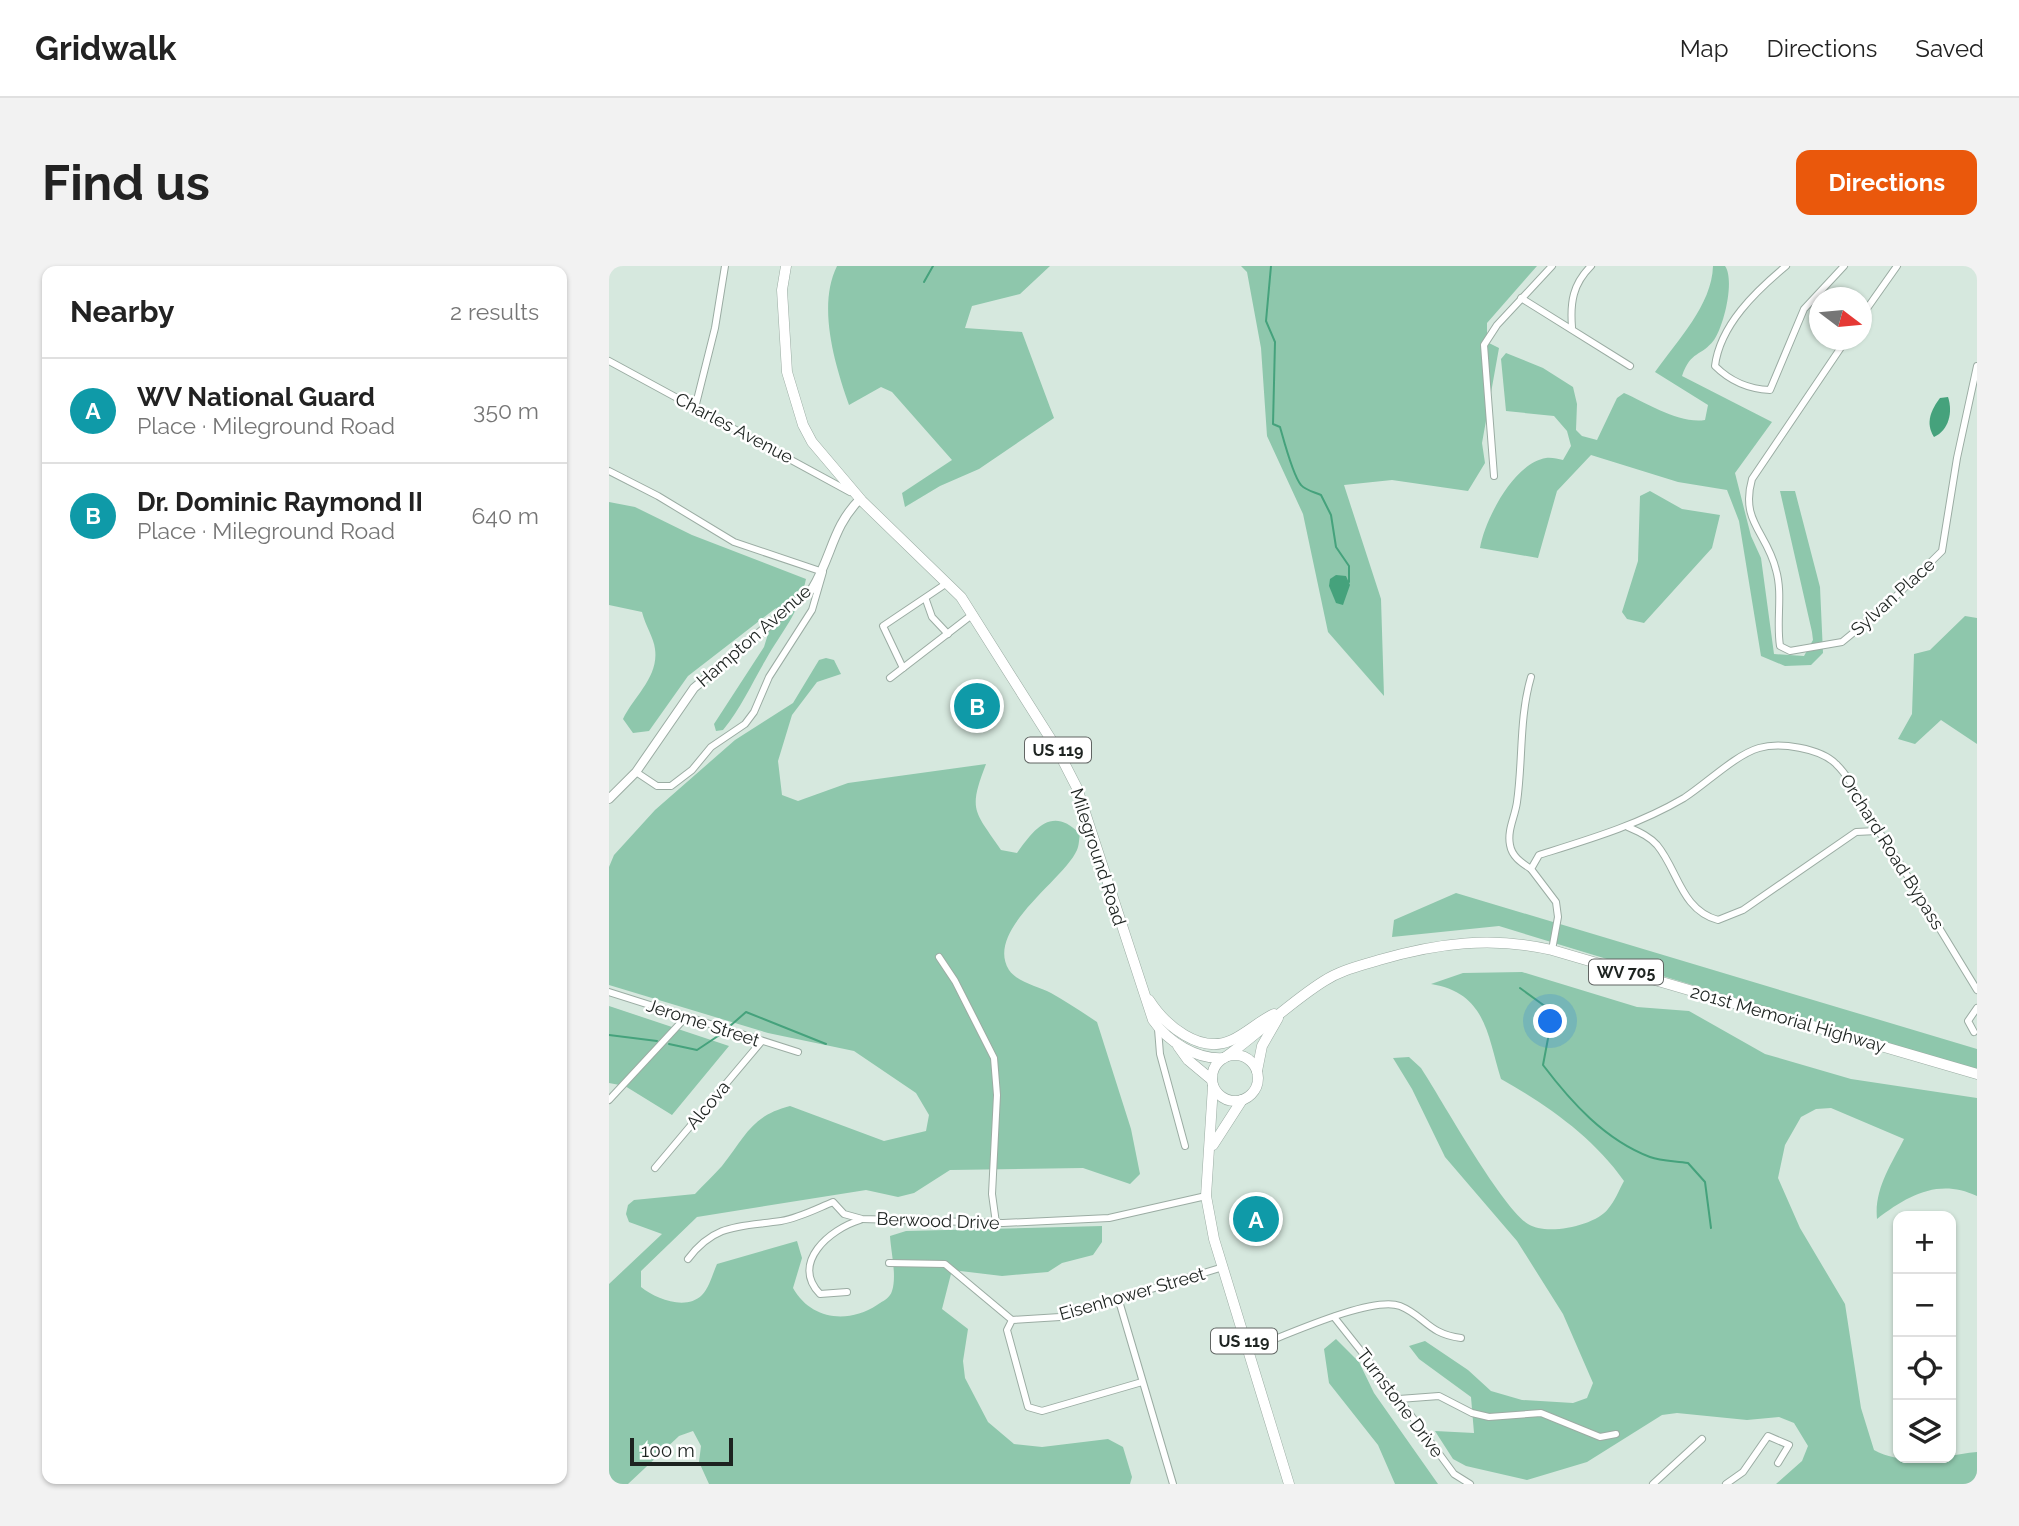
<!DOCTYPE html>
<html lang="en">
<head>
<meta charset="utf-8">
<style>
	:root { --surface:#fff; --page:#f2f2f2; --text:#222; --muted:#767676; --line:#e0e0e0; --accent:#ea580c }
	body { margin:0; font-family:Raleway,sans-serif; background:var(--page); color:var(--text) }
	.controls { position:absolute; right:21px; bottom:21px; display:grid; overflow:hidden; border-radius:14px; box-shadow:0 2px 5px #0004 }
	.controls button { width:63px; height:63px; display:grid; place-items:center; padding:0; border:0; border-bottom:2px solid var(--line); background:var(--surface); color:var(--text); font:35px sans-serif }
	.compass { position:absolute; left:1200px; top:21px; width:63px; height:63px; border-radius:50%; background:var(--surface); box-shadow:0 2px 5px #0004; rotate:106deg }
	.scale { position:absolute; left:21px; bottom:18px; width:103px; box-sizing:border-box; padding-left:7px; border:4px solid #1d2320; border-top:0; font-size:19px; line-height:24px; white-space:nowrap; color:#1d2320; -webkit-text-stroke:5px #fff; paint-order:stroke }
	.you { position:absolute; left:942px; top:756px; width:24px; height:24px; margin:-18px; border:5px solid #fff; border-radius:50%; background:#1a73e8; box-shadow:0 0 0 10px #1a73e833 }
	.badge { display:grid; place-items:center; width:46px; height:46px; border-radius:50%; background:var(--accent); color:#fff; font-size:23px; font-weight:700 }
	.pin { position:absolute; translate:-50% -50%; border:4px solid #fff; box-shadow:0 2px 7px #0006 }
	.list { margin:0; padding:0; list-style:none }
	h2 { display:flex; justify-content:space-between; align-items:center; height:91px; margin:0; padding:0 28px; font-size:30px }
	h2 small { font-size:23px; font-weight:400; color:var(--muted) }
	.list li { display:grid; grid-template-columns:46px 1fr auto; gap:21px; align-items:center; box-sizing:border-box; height:105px; padding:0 28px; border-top:2px solid var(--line) }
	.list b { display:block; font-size:26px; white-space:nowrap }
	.list p { margin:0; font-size:23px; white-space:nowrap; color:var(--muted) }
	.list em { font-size:23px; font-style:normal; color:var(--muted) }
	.icon { flex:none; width:38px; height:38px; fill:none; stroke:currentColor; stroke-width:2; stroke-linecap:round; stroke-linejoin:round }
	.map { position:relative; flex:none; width:1368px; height:1218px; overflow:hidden; border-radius:14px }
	header { display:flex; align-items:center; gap:42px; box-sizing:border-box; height:98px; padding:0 35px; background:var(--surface); border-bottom:2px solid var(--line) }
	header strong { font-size:33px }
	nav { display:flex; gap:38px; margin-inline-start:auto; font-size:24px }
	.intro { display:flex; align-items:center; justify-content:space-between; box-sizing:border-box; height:168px; padding:0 42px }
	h1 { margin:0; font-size:49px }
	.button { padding:18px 32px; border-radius:14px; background:var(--accent); color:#fff; font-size:24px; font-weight:700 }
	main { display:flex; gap:42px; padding:0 42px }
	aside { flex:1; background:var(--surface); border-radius:14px; box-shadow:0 2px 5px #0004 }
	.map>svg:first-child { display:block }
	.green { fill:#8ec7ac }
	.water { fill:#45a27c }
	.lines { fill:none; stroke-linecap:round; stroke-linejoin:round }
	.stream { stroke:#45a27c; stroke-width:2 }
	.minor-casing { stroke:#9baca3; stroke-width:8 }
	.tertiary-casing { stroke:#9baca3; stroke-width:10 }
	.primary-casing { stroke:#9baca3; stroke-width:11 }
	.minor { stroke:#fff; stroke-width:6 }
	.tertiary { stroke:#fff; stroke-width:8 }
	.primary { stroke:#fff; stroke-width:10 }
	.labels { text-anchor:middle; stroke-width:5; stroke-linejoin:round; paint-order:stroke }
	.shield { fill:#fff; stroke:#616563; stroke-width:2 }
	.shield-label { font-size:16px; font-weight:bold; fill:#1d2320 }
	.street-label { font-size:18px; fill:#1d2320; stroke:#fff }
</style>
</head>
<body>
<header>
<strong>Gridwalk</strong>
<nav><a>Map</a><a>Directions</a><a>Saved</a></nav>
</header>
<div class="intro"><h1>Find us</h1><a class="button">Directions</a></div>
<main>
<aside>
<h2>Nearby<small>2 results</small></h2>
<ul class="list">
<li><span class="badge" style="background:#0f9aa8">A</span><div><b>WV National Guard</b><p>Place · Mileground Road</p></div><em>350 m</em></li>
<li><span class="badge" style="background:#0f9aa8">B</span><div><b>Dr. Dominic Raymond II</b><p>Place · Mileground Road</p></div><em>640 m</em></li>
</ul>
</aside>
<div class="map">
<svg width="1368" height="1218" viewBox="0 0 1368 1218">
	<rect width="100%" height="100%" fill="#d6e8de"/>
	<g class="green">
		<path d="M 228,0 L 441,0 L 411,28 L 363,40 L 356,62 L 413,66 L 445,152 L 370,203 L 331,220 L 296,241 L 293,227 L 343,194 L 283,126 L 272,121 L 240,139 C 226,99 208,40 228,0 Z"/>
		<path d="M 632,0 L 928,0 L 878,57 L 878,76 L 890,82 L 873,177 L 876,197 L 859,225 L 783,214 L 735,219 L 772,333 L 775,430 L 719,366 L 694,248 L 658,170 L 652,82 L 638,6 Z"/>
		<path d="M 1104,0 L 1116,0 C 1126,14 1115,60 1105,74 C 1092,91 1082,84 1073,110 L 1163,156 L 1126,207 L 1142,270 L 1152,292 L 1165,388 L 1195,390 L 1204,374 L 1203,366 L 1171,225 L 1186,225 L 1211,321 L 1214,387 L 1202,399 L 1176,400 L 1152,390 L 1130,255 L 1118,224 L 1069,216 L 982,189 L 948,225 L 929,292 L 871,282 C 876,253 905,197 937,192 C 942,191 949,193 954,194 L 962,180 L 958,165 L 945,150 L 897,145 L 892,93 L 897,87 L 934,102 L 964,121 L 968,138 L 967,164 L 973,170 L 988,174 L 1008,132 L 1015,127 C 1038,137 1070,158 1096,154 L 1099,139 L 1046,106 C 1068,75 1103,39 1104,0 Z"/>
		<path d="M 1041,225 L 1073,243 L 1111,249 L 1103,282 L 1035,357 L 1018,353 L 1013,346 L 1029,295 L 1031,230 Z"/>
		<path d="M 0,236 L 26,241 L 83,269 L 197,313 C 189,350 174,363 156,395 C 142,419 132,442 114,464 L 107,465 L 105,458 L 155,381 L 167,342 L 79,410 L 40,465 L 24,467 L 14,453 C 25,430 50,411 46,383 C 45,372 36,359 33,346 L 0,339 Z"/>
		<path d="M 1356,350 L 1368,352 L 1368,478 L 1332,454 L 1306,478 L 1289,473 L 1303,448 L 1305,388 L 1321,384 Z"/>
		<path d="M 217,392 L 225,394 L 232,408 L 208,416 L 183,449 L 169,495 L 173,529 L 189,535 L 239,517 L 377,498 C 359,545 365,544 392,584 L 408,587 C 425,563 443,539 471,568 C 470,573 470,580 468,584 C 455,614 375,664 400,704 C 409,717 429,720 442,727 C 458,736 473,746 488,756 L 522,863 L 531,908 L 521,918 L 474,902 L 341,904 L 305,927 L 289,931 L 257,924 L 88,951 L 32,1005 L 32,1021 C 47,1033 77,1045 93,1029 C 100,1022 104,1007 108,998 L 188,975 L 193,992 L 184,1022 C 202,1054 239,1058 268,1039 C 274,1035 281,1032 283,1025 C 288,1010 282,986 281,970 L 297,965 L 493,960 L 493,976 L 484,989 L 453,997 L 439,1006 L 393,1010 L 343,1004 L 333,1043 L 359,1063 L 354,1095 L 356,1112 L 379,1156 L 405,1178 L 433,1181 L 499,1173 L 514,1181 L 523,1211 L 521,1218 L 100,1218 L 90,1196 L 92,1180 L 84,1165 L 70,1170 L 19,1218 L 0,1218 L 0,1018 L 53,968 L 20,956 L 17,948 L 19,939 L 25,934 L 86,928 C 95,918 105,909 113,900 C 137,870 142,850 181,840 L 275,875 L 317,865 L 320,849 L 307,827 L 245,785 L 159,767 L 0,719 L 0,601 L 5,589 L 46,544 L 126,474 L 184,437 L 210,394 Z"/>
		<path d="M 847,627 L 1368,783 L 1368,806 L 890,660 L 783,671 L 785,654 Z"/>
		<path d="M 913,706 L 1028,741 L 1080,745 L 1156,788 L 1242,813 L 1368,832 L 1368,930 C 1330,912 1299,929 1268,953 C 1265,923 1282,899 1295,873 L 1222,842 L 1207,843 L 1192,851 L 1176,879 L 1169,912 L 1191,962 L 1236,1038 L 1252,1142 L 1265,1184 C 1298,1202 1335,1189 1368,1186 L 1368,1218 L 1167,1218 L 1193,1195 L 1199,1180 L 1185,1157 L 1170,1151 L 1138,1154 L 1068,1147 L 1053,1149 L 978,1196 L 918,1214 L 857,1200 L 844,1193 L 826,1165 L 865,1167 L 862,1131 L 810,1093 L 800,1080 L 816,1075 L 859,1104 L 882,1125 L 913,1134 L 964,1137 L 978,1132 L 984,1117 L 954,1048 L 908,975 L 836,891 L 803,823 L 784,792 L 800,791 L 812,802 C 833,834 892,941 919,958 C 937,970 986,960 999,943 C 1006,935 1010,924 1015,915 C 984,871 938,839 892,813 C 878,768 877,727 822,718 L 854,707 Z"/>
		<path d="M 0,740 L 120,780 L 63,849 L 16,820 L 0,817 Z"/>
		<path d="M 727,1073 L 750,1096 L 765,1127 L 829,1218 L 786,1218 L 769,1179 L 720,1117 L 715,1083 Z"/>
	</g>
	<g class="water">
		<path d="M 1339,131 C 1344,146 1340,164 1325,171 C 1316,157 1322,144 1331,132 Z"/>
		<path d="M 727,309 L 737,310 L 741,319 L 734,339 L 727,337 L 720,320 L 721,313 Z"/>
	</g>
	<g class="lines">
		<g class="stream">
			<path d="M 662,0 L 657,55 L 666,76 L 664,158 L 671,161 C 675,175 684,210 692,219 C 696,224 705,226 712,229 L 722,249 L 727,281 L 740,300 L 740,316"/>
			<path d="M 315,16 L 324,0"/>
			<path d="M 911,722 L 944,746 L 934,799 C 962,836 996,874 1041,891 C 1052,895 1067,895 1079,897 L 1096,916 L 1102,962"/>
			<path d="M 121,760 L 137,746 L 217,778"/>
			<path d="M 0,769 L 48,775"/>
			<path d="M 60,778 L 88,784 L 112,768"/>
		</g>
		<defs>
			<g id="minor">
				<path d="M 1177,0 C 1147,25 1111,59 1106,100 C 1122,116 1139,123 1161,124 L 1195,43 L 1235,0"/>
				<path d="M 912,32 L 1021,100"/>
				<path d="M 1252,51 L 1288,0"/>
				<path d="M 963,61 C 961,36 964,18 982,0"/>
				<path d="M 1237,74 L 1143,213 C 1131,256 1158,266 1167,304 C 1174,328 1167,355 1171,380 L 1181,385 L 1233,376 L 1277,340 L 1333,285 L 1348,192 L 1368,100"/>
				<path d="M 0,95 L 241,226"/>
				<path d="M 86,142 L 106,62 L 116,0"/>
				<path d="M 0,205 L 49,230 L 125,276 L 214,306 L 203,344 L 160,411 L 145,446 L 136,458 L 102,481 L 83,504 L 62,520 L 48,520 L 27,506"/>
				<path d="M 885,210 L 875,79 L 888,59 L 943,0"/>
				<path d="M 317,334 L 323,351 L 339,368"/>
				<path d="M 294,402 L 274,360 L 338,317"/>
				<path d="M 922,411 C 910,452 914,494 908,536 C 906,551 898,564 901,579 C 903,591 913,597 922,603"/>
				<path d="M 281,412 L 364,348"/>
				<path d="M 1019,561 C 1030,566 1040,570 1048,579 C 1069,604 1072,644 1109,654 L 1134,644 L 1247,566 L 1268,565"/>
				<path d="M 943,684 L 949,651 L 947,636 L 922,603 L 930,589 C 981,573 1029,559 1075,532 C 1097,518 1126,489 1150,482 C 1171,476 1211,482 1227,498 C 1249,519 1255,552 1276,573 L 1368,724"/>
				<path d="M 330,691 L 346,715 L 385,792 L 388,829 L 383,928 L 387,957"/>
				<path d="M 0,726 L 189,786"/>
				<path d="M 549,763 L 551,788 L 576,880"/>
				<path d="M 1365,766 L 1359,755 L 1368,742"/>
				<path d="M 0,834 L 77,751"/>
				<path d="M 46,902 L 152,776"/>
				<path d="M 79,993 C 106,957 131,961 172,955 C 190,952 207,943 224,936 L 235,948 L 253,953 L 394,957 L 500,952 L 597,930"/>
				<path d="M 280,997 L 336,998 L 403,1054"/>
				<path d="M 238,1026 L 211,1028 C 181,997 221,963 251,954"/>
				<path d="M 510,1035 L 564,1218"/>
				<path d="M 725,1051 L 790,1133 L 845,1208 L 861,1218"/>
				<path d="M 638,1084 C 669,1073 762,1029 791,1040 C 816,1050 819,1068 852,1072"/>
				<path d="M 533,1116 L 433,1145 L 419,1141 L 398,1064 L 403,1054 L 451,1051 L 611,1002"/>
				<path d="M 790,1133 L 830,1130 L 863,1147 L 880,1151 L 932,1147 L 991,1171 L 1007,1168"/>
				<path d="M 1044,1218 L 1093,1173"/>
				<path d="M 1117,1218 L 1134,1206 L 1159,1170 L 1180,1179 L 1169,1197"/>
			</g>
			<path id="tertiary" d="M 0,533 L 27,506 L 85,422 L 203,323 C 223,291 223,261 251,233"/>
			<g id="primary">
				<path d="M 177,0 L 173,24 L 178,106 L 194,159 L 203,176 L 253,235 L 352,331 L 448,483 L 468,522 L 544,754 C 559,776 588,794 615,792"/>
				<path d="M 540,734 C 556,759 591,789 623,774 C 638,767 650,755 665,748"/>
				<path d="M 569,780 L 579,794 L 603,814"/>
				<circle cx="626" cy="812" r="23"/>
				<path d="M 618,790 C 651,766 680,737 715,715 C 732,704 751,700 770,694 C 829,677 883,670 943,684 L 1368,808"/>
				<path d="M 648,805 L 653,780 L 669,752"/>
				<path d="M 604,820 L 597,930 L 605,973 L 680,1218"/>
				<path d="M 604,879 L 633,834"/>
			</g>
		</defs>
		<use href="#minor" class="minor-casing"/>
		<use href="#tertiary" class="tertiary-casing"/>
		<use href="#primary" class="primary-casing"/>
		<use href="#minor" class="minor"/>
		<use href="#tertiary" class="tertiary"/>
		<use href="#primary" class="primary"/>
	</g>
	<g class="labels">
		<g class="shield">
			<rect x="416" y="471.5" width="66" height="25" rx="5"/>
			<rect x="980" y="693.5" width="74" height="25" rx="5"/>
			<rect x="602" y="1062.5" width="66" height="25" rx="5"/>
		</g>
		<g class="shield-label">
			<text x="449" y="490">US 119</text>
			<text x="1017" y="712">WV 705</text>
			<text x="635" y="1081">US 119</text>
		</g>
		<g class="street-label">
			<text transform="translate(125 162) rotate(28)" y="6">Charles Avenue</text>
			<text transform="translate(1284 331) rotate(-42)" y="6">Sylvan Place</text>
			<text transform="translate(145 370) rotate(-41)" y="6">Hampton Avenue</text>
			<text transform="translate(1283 586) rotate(58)" y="6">Orchard Road Bypass</text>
			<text transform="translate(489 591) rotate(72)" y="6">Mileground Road</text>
			<text transform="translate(1179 753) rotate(16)" y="6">201st Memorial Highway</text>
			<text transform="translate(94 757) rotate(18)" y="6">Jerome Street</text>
			<text transform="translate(99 839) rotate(-50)" y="6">Alcova</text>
			<text transform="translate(329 955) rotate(2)" y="6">Berwood Drive</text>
			<text transform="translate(523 1028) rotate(-16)" y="6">Eisenhower Street</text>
			<text transform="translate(791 1137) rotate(53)" y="6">Turnstone Drive</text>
		</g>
	</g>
</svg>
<div class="controls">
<button>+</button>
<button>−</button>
<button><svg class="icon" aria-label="locate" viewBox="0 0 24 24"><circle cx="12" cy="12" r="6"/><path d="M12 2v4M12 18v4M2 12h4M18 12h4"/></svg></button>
<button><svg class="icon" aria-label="layers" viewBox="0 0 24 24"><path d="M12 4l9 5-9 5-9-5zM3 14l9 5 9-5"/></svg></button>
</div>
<svg class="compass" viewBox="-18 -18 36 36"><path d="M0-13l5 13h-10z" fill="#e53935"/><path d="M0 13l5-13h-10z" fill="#767676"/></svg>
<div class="scale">100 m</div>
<div class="you"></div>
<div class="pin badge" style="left:647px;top:953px;background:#0f9aa8">A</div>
<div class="pin badge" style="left:368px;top:440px;background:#0f9aa8">B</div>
</div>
</main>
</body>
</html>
